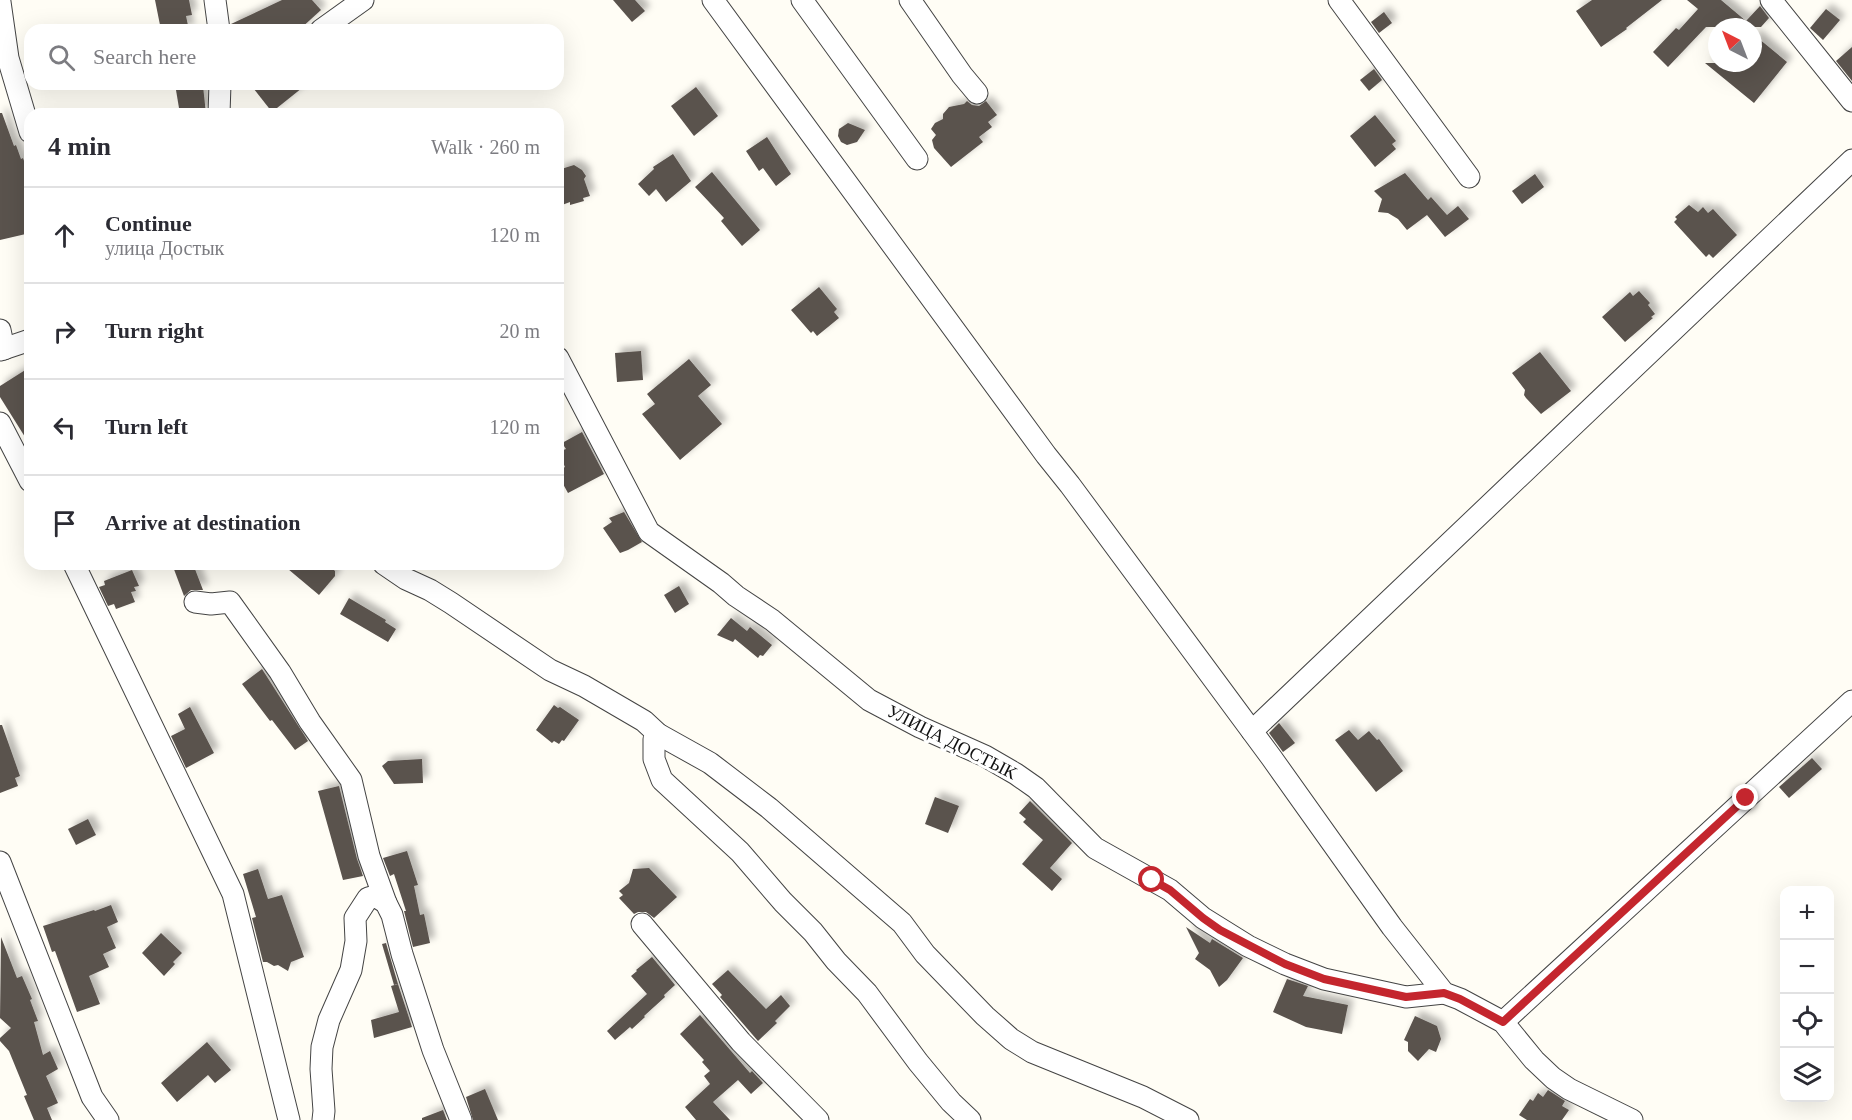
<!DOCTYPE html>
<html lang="en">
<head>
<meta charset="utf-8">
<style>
	:root { --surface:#fff; --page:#f7f7f7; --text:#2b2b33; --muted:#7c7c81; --line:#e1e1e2 }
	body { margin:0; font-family:Georgia,serif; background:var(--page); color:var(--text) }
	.controls { position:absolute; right:18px; bottom:18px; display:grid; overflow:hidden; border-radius:12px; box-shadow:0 6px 24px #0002 }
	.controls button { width:54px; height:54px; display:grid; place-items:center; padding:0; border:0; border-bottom:2px solid var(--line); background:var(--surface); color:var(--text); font:30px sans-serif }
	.compass { position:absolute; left:1708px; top:18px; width:54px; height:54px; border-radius:50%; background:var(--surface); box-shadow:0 6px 24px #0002; rotate:318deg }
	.stop { position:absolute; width:18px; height:18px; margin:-14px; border:4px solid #c4262e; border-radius:50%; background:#fff }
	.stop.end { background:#c4262e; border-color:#fff; box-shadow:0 2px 6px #0008 }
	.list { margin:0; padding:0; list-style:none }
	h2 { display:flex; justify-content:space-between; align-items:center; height:78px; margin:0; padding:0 24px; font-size:26px }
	h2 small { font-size:20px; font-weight:400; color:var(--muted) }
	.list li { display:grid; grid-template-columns:39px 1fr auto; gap:18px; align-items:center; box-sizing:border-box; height:96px; padding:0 24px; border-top:2px solid var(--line) }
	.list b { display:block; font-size:22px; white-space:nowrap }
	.list p { margin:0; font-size:20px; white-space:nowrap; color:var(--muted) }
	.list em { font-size:20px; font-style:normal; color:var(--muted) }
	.icon { flex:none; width:33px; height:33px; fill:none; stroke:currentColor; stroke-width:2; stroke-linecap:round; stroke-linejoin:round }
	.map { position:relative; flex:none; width:1852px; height:1120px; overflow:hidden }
	.search { position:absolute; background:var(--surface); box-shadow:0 6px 24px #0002; left:24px; top:24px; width:540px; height:66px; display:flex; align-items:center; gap:15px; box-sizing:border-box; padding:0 21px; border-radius:18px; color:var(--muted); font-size:22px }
	.panel { position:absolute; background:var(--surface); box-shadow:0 6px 24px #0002; left:24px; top:108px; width:540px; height:462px; border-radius:18px }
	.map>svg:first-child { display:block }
	.building { fill:#5a524d; filter:url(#shadow) }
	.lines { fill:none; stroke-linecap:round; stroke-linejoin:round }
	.street-casing { stroke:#444; stroke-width:23 }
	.street { stroke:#fff; stroke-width:21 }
	.route { stroke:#c4262e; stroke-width:8 }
	.labels { text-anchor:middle; stroke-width:6; stroke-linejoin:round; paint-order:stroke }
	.street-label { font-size:18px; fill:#111; stroke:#fff }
</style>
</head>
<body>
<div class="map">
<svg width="1852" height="1120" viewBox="0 0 1852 1120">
	<defs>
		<filter id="shadow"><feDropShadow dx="5.5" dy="-5.5" stdDeviation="3" flood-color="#0004"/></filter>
	</defs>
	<rect width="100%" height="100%" fill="#fffdf5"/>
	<g class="building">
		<path d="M 155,0 L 189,0 L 192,15 L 186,16 L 189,30 L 161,30 Z"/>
		<path d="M 282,0 L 312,0 L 321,10 L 299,30 L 231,30 L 231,24 Z"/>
		<path d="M 613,0 L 635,0 L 645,11 L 632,22 Z"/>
		<path d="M 1592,0 L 1662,0 L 1626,28 L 1627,29 L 1601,47 L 1576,11 Z"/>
		<path d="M 1687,0 L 1721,0 L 1746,21 L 1760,6 L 1769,18 L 1761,27 L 1706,27 L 1668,67 L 1653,52 L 1676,28 L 1679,30 L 1698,9 Z"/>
		<path d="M 1826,9 L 1840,20 L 1823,40 L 1810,28 Z"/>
		<path d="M 1384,12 L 1392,23 L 1379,33 L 1371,22 Z"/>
		<path d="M 1753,34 L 1787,62 L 1754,103 L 1705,63 L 1753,63 Z"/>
		<path d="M 1852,47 L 1852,81 L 1836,61 Z"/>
		<path d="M 1374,69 L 1382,80 L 1369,91 L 1360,80 Z"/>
		<path d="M 250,84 L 307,84 L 272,112 Z"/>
		<path d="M 203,86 L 206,114 L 180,114 L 176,90 Z"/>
		<path d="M 696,87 L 718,116 L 694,136 L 671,106 Z"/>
		<path d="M 967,101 L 972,105 L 979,106 L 986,101 L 997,115 L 988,122 L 992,127 L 979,137 L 983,142 L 951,167 L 934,148 L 932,140 L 936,135 L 931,129 L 935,123 L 943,119 L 943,114 L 949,107 L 964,104 Z"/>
		<path d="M 0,113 L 2,113 L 14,146 L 16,145 L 21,159 L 23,158 L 30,178 L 30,233 L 0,240 Z"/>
		<path d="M 1375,115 L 1396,141 L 1392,144 L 1396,149 L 1375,167 L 1350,136 Z"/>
		<path d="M 848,123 L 865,130 L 857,142 L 847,145 L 841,142 L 838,136 L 839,129 Z"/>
		<path d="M 767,137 L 791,174 L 776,186 L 763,168 L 759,171 L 746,151 Z"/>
		<path d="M 673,154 L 691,181 L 666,202 L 656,189 L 649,196 L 638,184 L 654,169 L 653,167 Z"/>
		<path d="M 574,165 L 582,170 L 586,176 L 584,179 L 590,196 L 583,198 L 584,201 L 570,205 L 570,202 L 562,205 L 558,193 L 558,170 Z"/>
		<path d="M 712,172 L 760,230 L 742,246 L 721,221 L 724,218 L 695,187 Z"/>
		<path d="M 1405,173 L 1428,200 L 1431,197 L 1447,215 L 1458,206 L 1469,219 L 1445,237 L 1427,215 L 1407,230 L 1398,219 L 1388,213 L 1378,212 L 1382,199 L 1374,191 Z"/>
		<path d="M 1535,174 L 1544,187 L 1522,204 L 1512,191 Z"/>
		<path d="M 1689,205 L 1698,212 L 1703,207 L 1708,213 L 1713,209 L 1737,235 L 1713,258 L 1709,254 L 1706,257 L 1674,222 L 1677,219 L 1675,217 Z"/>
		<path d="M 819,287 L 837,309 L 834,312 L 839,318 L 817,336 L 813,331 L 811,333 L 791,310 Z"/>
		<path d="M 1639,291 L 1650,303 L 1648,305 L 1655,314 L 1651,317 L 1653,318 L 1625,342 L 1602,317 L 1630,292 L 1633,296 Z"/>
		<path d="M 641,351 L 643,380 L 617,382 L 615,353 Z"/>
		<path d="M 1540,352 L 1571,391 L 1541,414 L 1526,398 L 1524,395 L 1525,390 L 1512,373 Z"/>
		<path d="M 689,359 L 711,385 L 698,396 L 722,424 L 680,460 L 642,414 L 655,404 L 647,394 Z"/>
		<path d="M 30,367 L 30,445 L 0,397 L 0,386 Z"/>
		<path d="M 582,432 L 604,474 L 568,493 L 558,475 L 558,471 L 565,467 L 558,452 L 566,449 L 562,443 Z"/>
		<path d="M 624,512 L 642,542 L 628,550 L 620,553 L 603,528 L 612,522 L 609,518 Z"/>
		<path d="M 172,564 L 193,564 L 203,590 L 191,590 L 184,596 Z"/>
		<path d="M 282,564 L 327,564 L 335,571 L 335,576 L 319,595 Z"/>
		<path d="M 132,570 L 139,586 L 134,587 L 136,591 L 131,592 L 135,602 L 116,609 L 114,604 L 108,606 L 99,587 L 105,585 L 104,581 Z"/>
		<path d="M 679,586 L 689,604 L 675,613 L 664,595 Z"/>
		<path d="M 349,598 L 386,620 L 385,622 L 396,629 L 388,642 L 340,614 Z"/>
		<path d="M 731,618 L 747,631 L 750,627 L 772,645 L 763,656 L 760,655 L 758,658 L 735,639 L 733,642 L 717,635 Z"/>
		<path d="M 262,669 L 308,741 L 295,750 L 272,720 L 270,721 L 242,684 Z"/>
		<path d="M 554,705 L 558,708 L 560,707 L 579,720 L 564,741 L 562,740 L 559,744 L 554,741 L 552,743 L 536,730 Z"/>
		<path d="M 190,707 L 214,753 L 186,768 L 171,736 L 185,729 L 178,714 Z"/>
		<path d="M 1279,723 L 1295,743 L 1283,752 L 1269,733 Z"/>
		<path d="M 0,725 L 2,725 L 20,776 L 15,778 L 18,786 L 0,793 Z"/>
		<path d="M 1349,730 L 1358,740 L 1369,731 L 1377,740 L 1379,739 L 1403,771 L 1376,792 L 1335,740 Z"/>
		<path d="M 1812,758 L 1822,769 L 1789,798 L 1779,787 Z"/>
		<path d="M 422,759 L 423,783 L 394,784 L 382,766 L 388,761 Z"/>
		<path d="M 339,786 L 357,859 L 363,876 L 343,880 L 318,791 Z"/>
		<path d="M 935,797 L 959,806 L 948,833 L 925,824 Z"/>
		<path d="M 1030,801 L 1072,843 L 1050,868 L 1062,879 L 1052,891 L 1022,864 L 1043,840 L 1023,822 L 1026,819 L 1019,813 Z"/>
		<path d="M 88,819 L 96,835 L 76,845 L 68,829 Z"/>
		<path d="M 407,851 L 418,885 L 414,886 L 420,915 L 424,914 L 430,943 L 413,947 L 404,911 L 406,911 L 394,874 L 390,876 L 383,858 Z"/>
		<path d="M 649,868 L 677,897 L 654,918 L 646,912 L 638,912 L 634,914 L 619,898 L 623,895 L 619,891 L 629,883 L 633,869 Z"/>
		<path d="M 258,869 L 268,899 L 282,895 L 304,957 L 291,962 L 288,971 L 278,965 L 274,966 L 267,962 L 263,962 L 252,918 L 256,917 L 243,874 Z"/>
		<path d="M 111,905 L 118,922 L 107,927 L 116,948 L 103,954 L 109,967 L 89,976 L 100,1004 L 77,1012 L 55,951 L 52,952 L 43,926 L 94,910 L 95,911 Z"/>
		<path d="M 1186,927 L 1210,943 L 1212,939 L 1243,958 L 1227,980 L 1219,987 L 1210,970 L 1195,959 L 1199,953 Z"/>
		<path d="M 161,933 L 182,953 L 173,962 L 175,964 L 164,976 L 142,953 Z"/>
		<path d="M 1,937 L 17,978 L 22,976 L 32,999 L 30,1000 L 38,1021 L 34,1022 L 43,1055 L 50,1051 L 58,1069 L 46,1076 L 58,1103 L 47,1108 L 52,1120 L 34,1120 L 24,1096 L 27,1095 L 9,1051 L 0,1041 L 0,1038 L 11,1028 L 0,1018 Z"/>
		<path d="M 386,943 L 398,984 L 394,985 L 382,944 Z"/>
		<path d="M 652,957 L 675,985 L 664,995 L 665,997 L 644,1016 L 645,1017 L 632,1029 L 630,1027 L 615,1040 L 607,1031 L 647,994 L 631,976 L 637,971 L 636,970 Z"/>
		<path d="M 728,970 L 766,1009 L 781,995 L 790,1006 L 775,1021 L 777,1023 L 758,1041 L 720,997 L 722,995 L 712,984 Z"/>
		<path d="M 1287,979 L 1308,986 L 1303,996 L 1348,1005 L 1342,1034 L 1306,1027 L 1273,1012 Z"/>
		<path d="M 398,984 L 412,1027 L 374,1038 L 371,1020 L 399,1012 L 391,986 Z"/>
		<path d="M 700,1015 L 750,1073 L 752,1071 L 763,1083 L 751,1094 L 738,1080 L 713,1102 L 730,1120 L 696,1120 L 685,1107 L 710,1084 L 704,1076 L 710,1071 L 702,1062 L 704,1060 L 680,1034 Z"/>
		<path d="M 1415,1016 L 1437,1026 L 1441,1039 L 1436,1052 L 1429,1049 L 1418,1061 L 1408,1051 L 1408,1042 L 1404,1040 Z"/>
		<path d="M 207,1042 L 231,1070 L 215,1083 L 208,1075 L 177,1102 L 161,1083 Z"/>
		<path d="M 485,1089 L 498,1120 L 473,1120 L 466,1097 Z"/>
		<path d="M 1548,1090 L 1565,1101 L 1562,1106 L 1569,1110 L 1562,1120 L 1527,1120 L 1519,1115 L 1530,1099 L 1533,1101 L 1538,1093 L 1543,1097 Z"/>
		<path d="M 443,1110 L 447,1120 L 422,1120 L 422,1118 Z"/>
	</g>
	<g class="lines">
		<defs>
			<g id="street">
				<path d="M 215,0 L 219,30"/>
				<path d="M 713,0 L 1046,455 L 1070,485 L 1271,757 L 1392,927 L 1444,993 L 1460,999 L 1503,1022 L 1534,1060 L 1553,1078 L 1569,1089 L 1632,1120"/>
				<path d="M 802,0 L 917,159"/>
				<path d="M 910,0 L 962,75 L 977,93"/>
				<path d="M 1339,0 L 1469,177"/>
				<path d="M 1771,0 L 1852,101"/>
				<path d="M 0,2 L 8,58 L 30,132"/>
				<path d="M 321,30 L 363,0"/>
				<path d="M 219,114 L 220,84"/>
				<path d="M 0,330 L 4,349"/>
				<path d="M 0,350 L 30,340"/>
				<path d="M 558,358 L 649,532 L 721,583 L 736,596 L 772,620 L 869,700 L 920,727 L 985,756 L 1016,774 L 1036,788 L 1095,848 L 1170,890 L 1203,918 L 1248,946 L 1285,964 L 1324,979 L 1406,997 L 1444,993"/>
				<path d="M 0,423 L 30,481"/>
				<path d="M 74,564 L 233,894 L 289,1120"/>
				<path d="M 384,564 L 406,579 L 430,590 L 451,603 L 550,670 L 584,686 L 644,721 L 658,734 L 710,763 L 769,808 L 902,923 L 925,954 L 985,1016 L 1011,1039 L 1032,1052 L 1143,1097 L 1188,1120"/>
				<path d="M 195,602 L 211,604 L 230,602 L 280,672 L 310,722 L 351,780 L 369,856 L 386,903"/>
				<path d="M 1252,731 L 1852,160"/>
				<path d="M 658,734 L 654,739 L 654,759 L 662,780 L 740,852 L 783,902 L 813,932 L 836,961 L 867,993 L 918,1062 L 951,1102 L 970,1120"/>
				<path d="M 0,862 L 92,1097 L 108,1120"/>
				<path d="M 642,924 L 741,1042 L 818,1120"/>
				<path d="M 1503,1022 L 1852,701"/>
				<path d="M 323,1120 L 324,1111 L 321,1069 L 322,1047 L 329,1020 L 351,970 L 356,941 L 355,918 L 368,898 L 375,896 L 386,903 L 392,915 L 402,954 L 433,1050 L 461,1120"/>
			</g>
		</defs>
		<use href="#street" class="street-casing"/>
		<use href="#street" class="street"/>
	</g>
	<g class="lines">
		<path class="route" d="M 1152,880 L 1170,890 L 1203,918 L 1220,930 L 1285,964 L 1324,979 L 1406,997 L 1444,993 L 1460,999 L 1503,1022 L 1746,798"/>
	</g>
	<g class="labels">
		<g class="street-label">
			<text transform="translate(952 742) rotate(27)" y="6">УЛИЦА ДОСТЫК</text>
		</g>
	</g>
</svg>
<div class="controls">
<button>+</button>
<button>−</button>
<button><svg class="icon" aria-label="locate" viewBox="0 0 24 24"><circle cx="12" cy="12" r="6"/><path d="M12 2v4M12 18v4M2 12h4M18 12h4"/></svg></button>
<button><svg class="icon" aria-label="layers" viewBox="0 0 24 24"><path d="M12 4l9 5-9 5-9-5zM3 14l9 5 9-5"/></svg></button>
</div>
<svg class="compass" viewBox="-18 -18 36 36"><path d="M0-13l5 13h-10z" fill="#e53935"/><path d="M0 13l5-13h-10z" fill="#7c7c81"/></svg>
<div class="stop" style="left:1152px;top:880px"></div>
<div class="stop end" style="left:1746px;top:798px"></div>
<div class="search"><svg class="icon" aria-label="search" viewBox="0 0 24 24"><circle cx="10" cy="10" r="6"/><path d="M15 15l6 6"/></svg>Search here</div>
<section class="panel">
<h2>4 min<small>Walk · 260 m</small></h2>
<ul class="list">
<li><svg class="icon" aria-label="ahead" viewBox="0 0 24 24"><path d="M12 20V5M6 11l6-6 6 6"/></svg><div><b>Continue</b><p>улица Достык</p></div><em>120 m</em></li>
<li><svg class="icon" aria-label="right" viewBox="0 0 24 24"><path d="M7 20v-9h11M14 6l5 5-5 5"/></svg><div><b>Turn right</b></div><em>20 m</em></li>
<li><svg class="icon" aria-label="left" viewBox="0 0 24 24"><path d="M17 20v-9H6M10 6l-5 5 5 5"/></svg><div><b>Turn left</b></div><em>120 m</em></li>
<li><svg class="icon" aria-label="arrive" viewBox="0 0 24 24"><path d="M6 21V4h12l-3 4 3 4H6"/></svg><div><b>Arrive at destination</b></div></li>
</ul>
</section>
</div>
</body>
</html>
